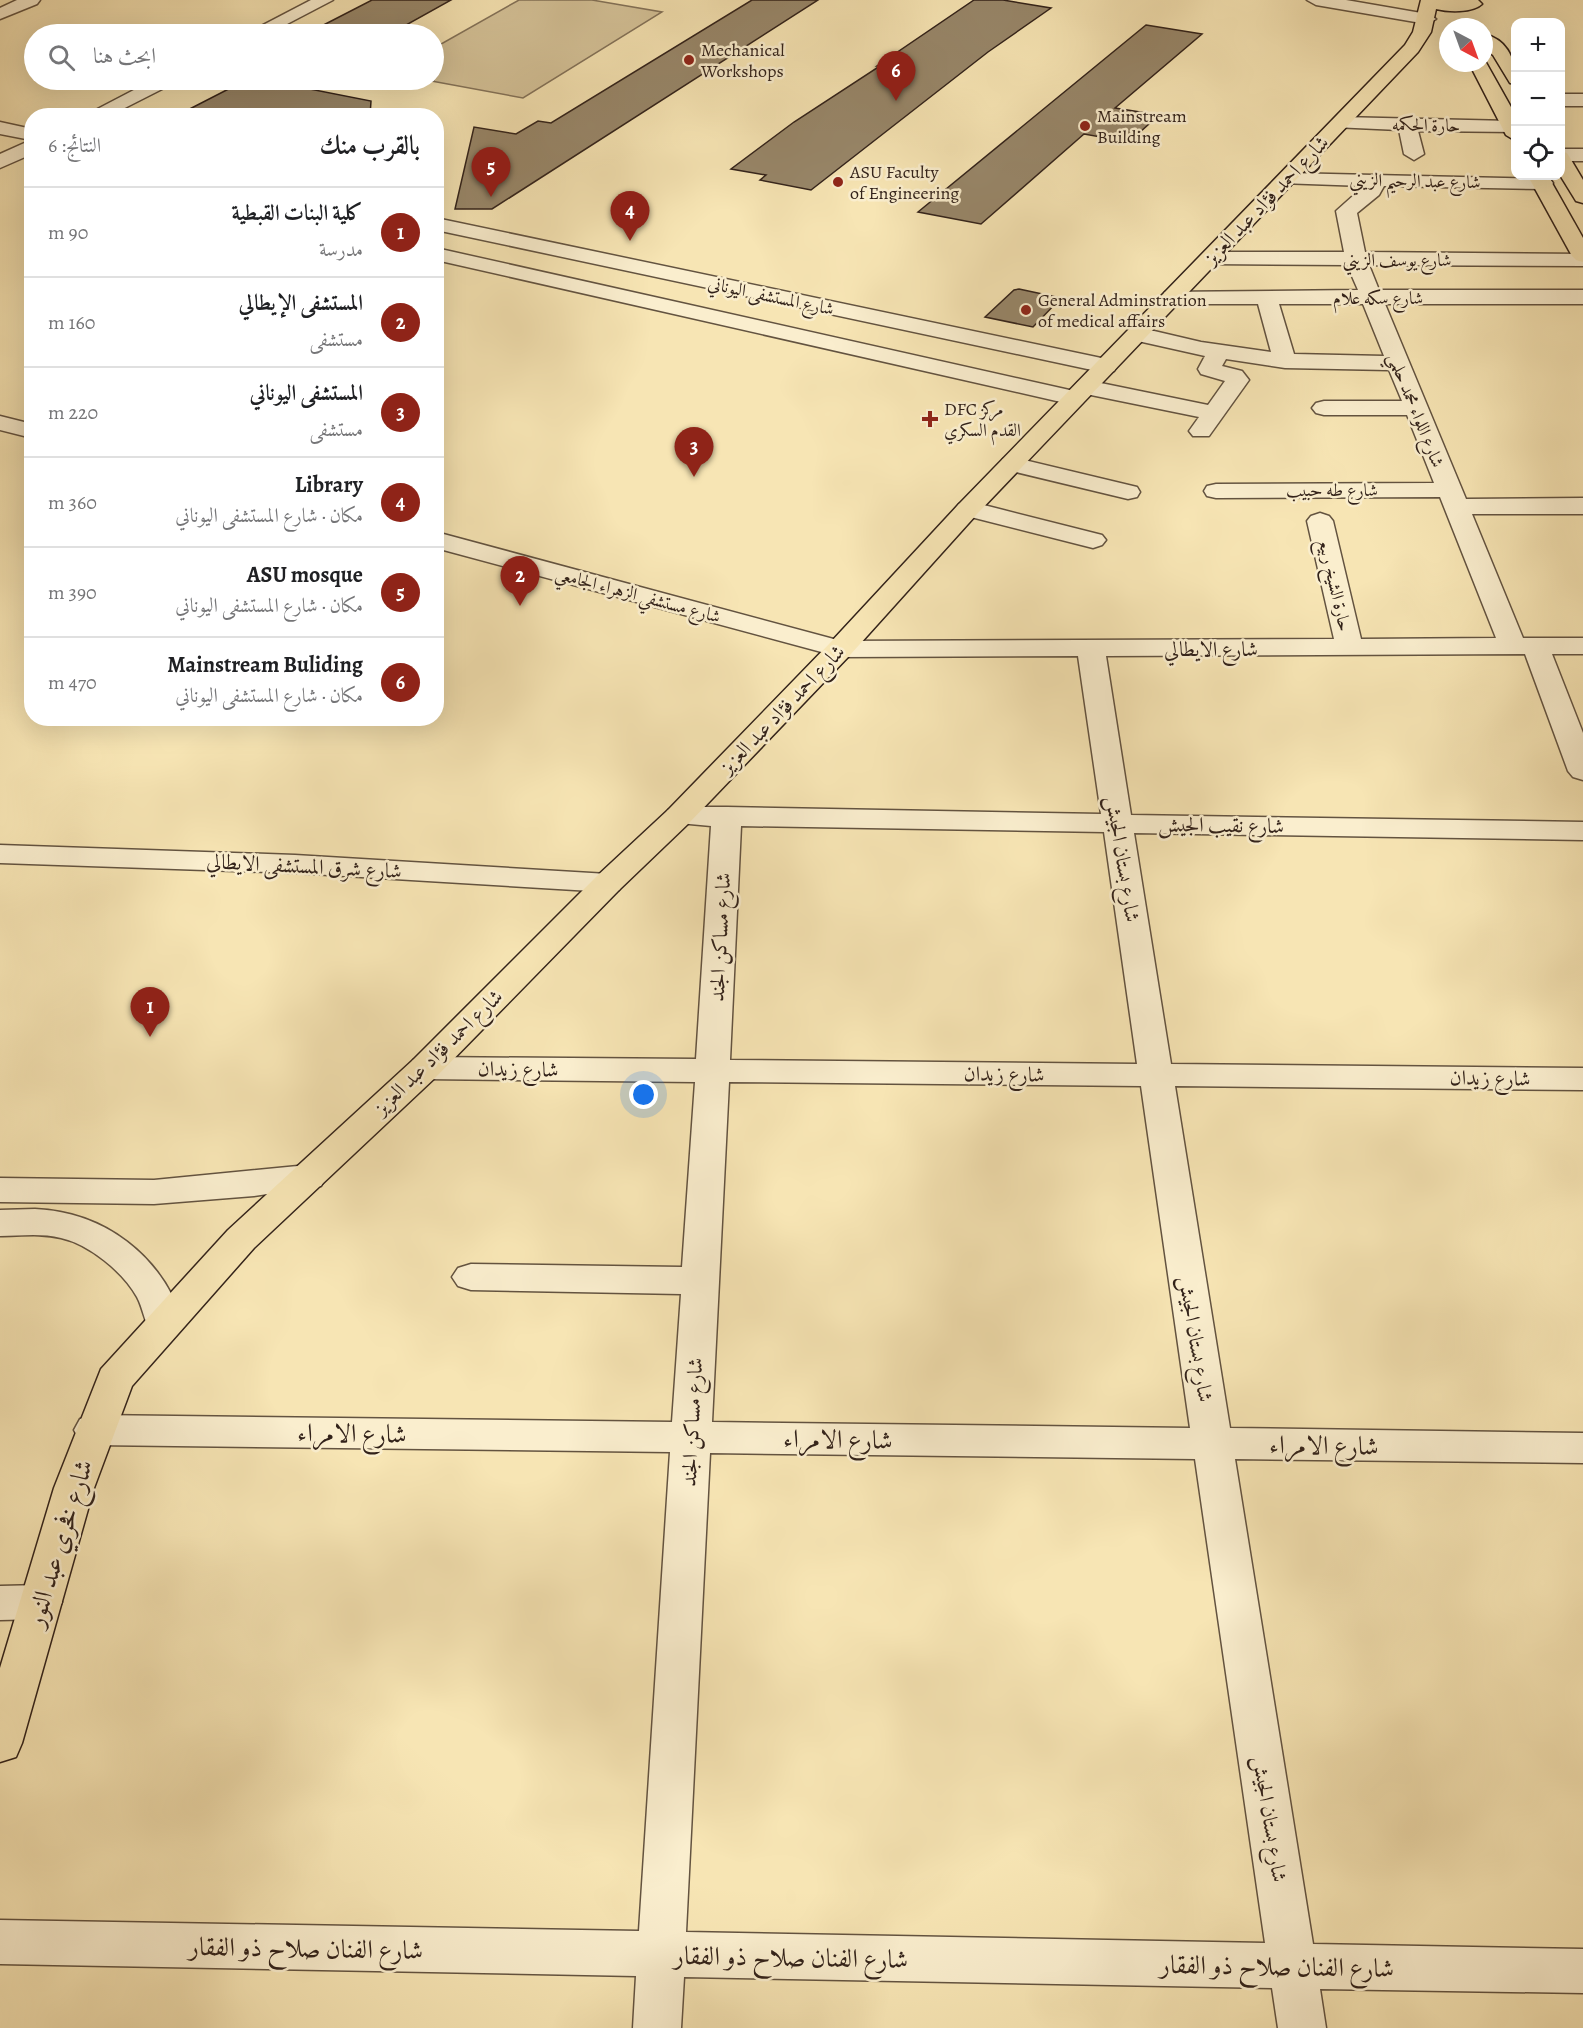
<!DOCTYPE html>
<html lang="ar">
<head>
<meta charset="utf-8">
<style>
	:root { --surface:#fff; --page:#f6f6f6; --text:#202124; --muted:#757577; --line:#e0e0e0; --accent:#8f2418 }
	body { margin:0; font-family:Alegreya,Amiri,serif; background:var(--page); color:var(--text); direction:rtl }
	.controls { position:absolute; right:18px; top:18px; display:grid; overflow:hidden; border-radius:12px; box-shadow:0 6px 24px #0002 }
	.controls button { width:54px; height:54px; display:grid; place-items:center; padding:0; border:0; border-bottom:2px solid var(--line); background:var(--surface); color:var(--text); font:30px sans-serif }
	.compass { position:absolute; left:1439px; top:18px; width:54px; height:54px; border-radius:50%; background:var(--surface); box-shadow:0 6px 24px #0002; rotate:139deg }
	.you { position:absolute; left:644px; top:1095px; width:21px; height:21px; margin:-15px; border:4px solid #fff; border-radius:50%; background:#1a73e8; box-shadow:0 0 0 9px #1a73e833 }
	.badge { display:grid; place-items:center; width:39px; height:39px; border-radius:50%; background:var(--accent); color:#fff; font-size:20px; font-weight:700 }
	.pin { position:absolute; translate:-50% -50px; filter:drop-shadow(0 2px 3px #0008) }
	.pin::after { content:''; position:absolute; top:32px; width:21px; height:18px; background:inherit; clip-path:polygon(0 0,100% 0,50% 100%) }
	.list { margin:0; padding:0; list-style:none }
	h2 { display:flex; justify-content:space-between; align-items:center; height:78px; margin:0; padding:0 24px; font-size:26px }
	h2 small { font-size:20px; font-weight:400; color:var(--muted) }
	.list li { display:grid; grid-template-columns:39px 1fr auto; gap:18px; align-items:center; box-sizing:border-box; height:90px; padding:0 24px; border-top:2px solid var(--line) }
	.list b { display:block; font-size:22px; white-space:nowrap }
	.list p { margin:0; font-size:20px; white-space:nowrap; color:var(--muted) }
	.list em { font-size:20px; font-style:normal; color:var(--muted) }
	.icon { flex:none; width:33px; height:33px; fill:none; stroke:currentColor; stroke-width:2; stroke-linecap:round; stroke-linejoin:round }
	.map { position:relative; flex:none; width:1583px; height:2028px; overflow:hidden; direction:ltr }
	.search { position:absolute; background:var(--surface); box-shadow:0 6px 24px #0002; left:24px; top:24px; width:420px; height:66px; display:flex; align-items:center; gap:15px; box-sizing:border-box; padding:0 21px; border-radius:33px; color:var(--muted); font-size:22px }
	.panel { position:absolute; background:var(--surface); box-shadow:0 6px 24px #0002; left:24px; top:108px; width:420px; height:618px; border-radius:24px; direction:rtl }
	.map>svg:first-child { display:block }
	.green { fill:#d6c49a; stroke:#84735a; stroke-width:1.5 }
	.building { fill:#98876a; stroke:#32221a; stroke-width:1.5 }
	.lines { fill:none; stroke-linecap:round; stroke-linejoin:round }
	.minor-casing { stroke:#635340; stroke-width:3 }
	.major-casing { stroke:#32221a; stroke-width:3 }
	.minor { fill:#faeece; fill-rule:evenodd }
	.major { fill:#f7e5b4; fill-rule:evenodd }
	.poi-dot { fill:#8f2418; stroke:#faeece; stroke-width:2 }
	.labels { text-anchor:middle; stroke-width:5; stroke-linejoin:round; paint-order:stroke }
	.far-poi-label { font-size:18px; fill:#32221a; stroke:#faeece; text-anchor:start }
	.far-street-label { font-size:18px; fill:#32221a; stroke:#faeece }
	.street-label { font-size:21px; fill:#32221a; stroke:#faeece }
	.near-street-label { font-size:26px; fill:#32221a; stroke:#faeece }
</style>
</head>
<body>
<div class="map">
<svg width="1583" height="2028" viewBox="0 0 1583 2028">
	<rect width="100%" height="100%" fill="#f7e5b4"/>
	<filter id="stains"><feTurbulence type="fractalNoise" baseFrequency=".00333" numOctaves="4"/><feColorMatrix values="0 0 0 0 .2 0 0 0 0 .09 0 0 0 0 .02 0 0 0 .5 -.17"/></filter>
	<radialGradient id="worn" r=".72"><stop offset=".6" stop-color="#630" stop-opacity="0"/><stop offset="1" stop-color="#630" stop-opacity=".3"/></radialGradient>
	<path class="green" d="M 519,0 L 592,0 L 662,12 L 523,98 L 426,80 L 434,80 L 434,48 Z"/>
	<g class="building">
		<path d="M 372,0 L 451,0 L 390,34 L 306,34 Z"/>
		<path d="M 752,0 L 818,0 L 492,209 L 455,209 L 474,127 L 516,134 L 538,121 L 551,123 Z"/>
		<path d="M 974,0 L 1003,0 L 1051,8 L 988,52 L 811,190 L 760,180 L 766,175 L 731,169 L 794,122 L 880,66 L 877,66 Z"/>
		<path d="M 1146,25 L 1202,34 L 1115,108 L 1159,115 L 1129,142 L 1084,134 L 981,224 L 918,212 Z"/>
		<path d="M 246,80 L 264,80 L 371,101 L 370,116 L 176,116 Z"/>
		<path d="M 1019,289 L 1061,298 L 1033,327 L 985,317 L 1014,290 Z"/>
	</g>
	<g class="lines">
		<defs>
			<g id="minor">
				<path d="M 17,0 L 40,0 L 37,4 L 0,19 L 0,8 Z"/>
				<path d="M 311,0 L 333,0 L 268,34 L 246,34 Z"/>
				<path d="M 1307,0 L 1346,0 L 1427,14 L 1436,19 L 1427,24 L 1316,5 Z"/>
				<path d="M 153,80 L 175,80 L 172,84 L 109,116 L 84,116 Z"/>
				<rect x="1560" y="94" width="23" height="12"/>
				<path d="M 1340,117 L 1511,121 L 1516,122 L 1516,132 L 1418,131 L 1424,154 L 1414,160 L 1404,154 L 1399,130 L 1333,127 L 1331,123 Z"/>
				<path d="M 0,122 L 32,129 L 32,154 L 0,168 L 0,154 L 31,140 L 0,134 Z"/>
				<rect x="1560" y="149" width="23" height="12"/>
				<path d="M 1287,173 L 1550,179 L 1553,183 L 1550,187 L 1543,189 L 1384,186 L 1379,195 L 1357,213 L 1365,252 L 1583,254 L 1583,266 L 1369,265 L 1379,290 L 1583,290 L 1583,304 L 1385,304 L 1466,499 L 1583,498 L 1583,514 L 1472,514 L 1523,638 L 1583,638 L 1583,654 L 1552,654 L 1583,733 L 1583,780 L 1573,777 L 1568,771 L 1525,654 L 1106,656 L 1131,815 L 1583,822 L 1583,840 L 1134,833 L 1171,1064 L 1583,1068 L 1583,1090 L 1175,1086 L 1230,1428 L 1583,1433 L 1583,1463 L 1235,1459 L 1313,1944 L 1583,1949 L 1583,1993 L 1320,1989 L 1326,2028 L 1278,2028 L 1272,1988 L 684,1977 L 681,2028 L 633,2028 L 636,1976 L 0,1964 L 0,1920 L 639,1931 L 670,1452 L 94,1445 L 80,1441 L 74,1430 L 80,1419 L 94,1415 L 672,1422 L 681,1294 L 471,1290 L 458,1286 L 452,1277 L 458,1268 L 471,1264 L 682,1267 L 695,1082 L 425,1079 L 413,1076 L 408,1068 L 413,1060 L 425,1057 L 696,1059 L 711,826 L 668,822 L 664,816 L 668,810 L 679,807 L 727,807 L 1101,814 L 1078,656 L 840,657 L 436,548 L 436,532 L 841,641 L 1334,639 L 1307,521 L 1311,516 L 1320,513 L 1329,516 L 1333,521 L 1361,639 L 1496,638 L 1440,497 L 1216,498 L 1207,496 L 1204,491 L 1207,486 L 1216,484 L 1434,483 L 1407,415 L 1324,415 L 1316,413 L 1312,408 L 1316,403 L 1324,401 L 1402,401 L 1389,370 L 1285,368 L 1226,359 L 1222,366 L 1242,371 L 1249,380 L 1209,436 L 1193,436 L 1189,431 L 1199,417 L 1086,394 L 1078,392 L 1074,387 L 1078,382 L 1086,380 L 1208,405 L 1225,381 L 1201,374 L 1198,369 L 1205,356 L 1129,339 L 1126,334 L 1129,329 L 1137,327 L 1201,342 L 1271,352 L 1258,304 L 1173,304 L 1165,302 L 1162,297 L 1165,292 L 1358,290 L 1347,265 L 1211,264 L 1204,262 L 1200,258 L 1204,254 L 1211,252 L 1344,252 L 1336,211 L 1364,186 L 1280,183 L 1277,179 L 1280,175 ZM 1279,304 L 1363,304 L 1384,356 L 1294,354 ZM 741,826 L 1104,832 L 1137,1064 L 730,1060 ZM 729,1082 L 1141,1086 L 1190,1428 L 712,1422 ZM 710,1453 L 1195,1459 L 1265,1943 L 686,1932 Z"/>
				<path d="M 436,218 L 1106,359 L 1114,361 L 1117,366 L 1114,371 L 1106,373 L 436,230 Z"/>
				<path d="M 436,248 L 1074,391 L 1082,393 L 1086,398 L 1082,403 L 1074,405 L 436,260 Z"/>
				<path d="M 0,416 L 32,424 L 32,438 L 0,430 Z"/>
				<path d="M 1012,457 L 1137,487 L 1140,492 L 1137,497 L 1128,499 L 1003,469 L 1000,464 L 1003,459 Z"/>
				<path d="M 968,501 L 1102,535 L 1106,540 L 1102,545 L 1093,548 L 959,514 L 955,509 L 959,504 Z"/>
				<path d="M 0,845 L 295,855 L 608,874 L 619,876 L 623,883 L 619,890 L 608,892 L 295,873 L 0,863 Z"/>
				<path d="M 308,1165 L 321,1168 L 326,1177 L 321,1186 L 254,1196 L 154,1204 L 0,1202 L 0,1178 L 154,1180 Z"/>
				<path d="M 35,1209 C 105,1212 162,1256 183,1322 L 177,1332 L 164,1336 L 151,1332 C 144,1321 143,1308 137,1297 C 123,1272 89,1244 61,1238 C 41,1233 20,1236 0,1236 L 0,1210 Z"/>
				<path d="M 41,1585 L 56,1590 L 62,1602 L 56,1614 L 41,1619 L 0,1620 L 0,1586 Z"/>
			</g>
			<g id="major">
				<path d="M 1421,0 L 1478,0 L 1482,4 C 1473,13 1448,12 1436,9 L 1431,32 L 1418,52 L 977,514 L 850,655 L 690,822 L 619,890 L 437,1076 L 254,1248 L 132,1386 L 94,1488 L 22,1743 L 16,1757 L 0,1762 L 0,1668 L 54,1488 L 101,1369 L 228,1230 L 413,1060 L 597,876 L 668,810 L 830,643 L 959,504 L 1405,45 L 1413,32 Z"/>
				<path d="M 1484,34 C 1509,40 1516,62 1516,84 L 1510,83 L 1493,55 L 1484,48 Z"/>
				<path d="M 1484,59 L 1516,116 L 1516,141 L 1506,135 L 1469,63 L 1484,63 Z"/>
				<path d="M 1560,151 L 1567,153 L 1583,180 L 1583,203 L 1576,201 L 1560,175 Z"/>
				<path d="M 1528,176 L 1548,176 L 1583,238 L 1583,262 L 1576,260 L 1572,256 Z"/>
			</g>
		</defs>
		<use href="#minor" class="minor-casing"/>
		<use href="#major" class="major-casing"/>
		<use href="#minor" class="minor"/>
		<use href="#major" class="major"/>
	</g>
	<g class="poi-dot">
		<circle cx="689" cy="60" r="6"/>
		<circle cx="1085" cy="126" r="6"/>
		<circle cx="838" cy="182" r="6"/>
		<circle cx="1026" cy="310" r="6"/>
		<path d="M927 410h6v6h6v6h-6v6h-6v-6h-6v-6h6z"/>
	</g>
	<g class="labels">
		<g class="far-poi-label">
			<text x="701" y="56">Mechanical<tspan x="701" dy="21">Workshops</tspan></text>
			<text x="1097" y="122">Mainstream<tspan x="1097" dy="21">Building</tspan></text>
			<text x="850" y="178">ASU Faculty<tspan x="850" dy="21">of Engineering</tspan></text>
			<text x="1038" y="306">General Adminstration<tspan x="1038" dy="21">of medical affairs</tspan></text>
			<text x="944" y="415">DFC مركز<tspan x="944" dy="21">القدم السكري</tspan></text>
		</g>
		<g class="far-street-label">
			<text transform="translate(1426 125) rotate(1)" y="6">حارة الحكمه</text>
			<text transform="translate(1415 181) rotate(1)" y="6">شارع عبد الرحيم الزيني</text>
			<text x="1397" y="266">شارع يوسف الزيني</text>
			<text transform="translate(771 296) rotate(12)" y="6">شارع المستشفى اليوناني</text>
			<text x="1378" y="304">شارع سكه علام</text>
			<text transform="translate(1416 410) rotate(68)" y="6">شارع اللواء محمد حلمي</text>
			<text x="1332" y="496">شارع طه حبيب</text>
			<text transform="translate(1335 585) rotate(77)" y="6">حارة الشيخ ربيع</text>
			<text transform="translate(638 595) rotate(15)" y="6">شارع مستشفي الزهراء الجامعي</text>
		</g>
		<g class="street-label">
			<text transform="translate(1266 200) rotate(-46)" y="7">شارع احمد فؤاد عبد العزيز</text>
			<text x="1211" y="656">شارع الايطالي</text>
			<text transform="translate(782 709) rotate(-46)" y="7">شارع احمد فؤاد عبد العزيز</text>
			<text transform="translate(1221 825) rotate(1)" y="7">شارع نقيب الجيش</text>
			<text transform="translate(1123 859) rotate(81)" y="7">شارع بستان الجيش</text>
			<text transform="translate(304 866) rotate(3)" y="7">شارع شرق المستشفى الايطالي</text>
			<text transform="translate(720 937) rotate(-87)" y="7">شارع مساكن الجند</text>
			<text transform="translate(438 1052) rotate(-44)" y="7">شارع احمد فؤاد عبد العزيز</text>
			<text transform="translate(518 1069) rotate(1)" y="7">شارع زيدان</text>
			<text transform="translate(1004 1074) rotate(1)" y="7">شارع زيدان</text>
			<text transform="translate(1490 1078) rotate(1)" y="7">شارع زيدان</text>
			<text transform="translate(1196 1339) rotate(81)" y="7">شارع بستان الجيش</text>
			<text transform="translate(692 1422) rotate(-87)" y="7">شارع مساكن الجند</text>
			<text transform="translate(1270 1819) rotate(81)" y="7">شارع بستان الجيش</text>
		</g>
		<g class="near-street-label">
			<text transform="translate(352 1433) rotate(1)" y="9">شارع الامراء</text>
			<text transform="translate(838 1439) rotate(1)" y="9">شارع الامراء</text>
			<text transform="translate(1324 1445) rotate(1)" y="9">شارع الامراء</text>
			<text transform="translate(59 1543) rotate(-73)" y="9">شارع فخري عبد النور</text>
			<text transform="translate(306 1948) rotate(1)" y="9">شارع الفنان صلاح ذو الفقار</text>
			<text transform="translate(791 1957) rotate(1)" y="9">شارع الفنان صلاح ذو الفقار</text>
			<text transform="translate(1277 1966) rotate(1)" y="9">شارع الفنان صلاح ذو الفقار</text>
		</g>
	</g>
	<rect width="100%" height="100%" filter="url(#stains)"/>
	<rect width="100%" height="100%" fill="url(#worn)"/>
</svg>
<div class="controls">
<button>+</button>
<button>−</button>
<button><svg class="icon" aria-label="locate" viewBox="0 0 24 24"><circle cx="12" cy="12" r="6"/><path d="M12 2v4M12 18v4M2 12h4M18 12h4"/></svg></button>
</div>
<svg class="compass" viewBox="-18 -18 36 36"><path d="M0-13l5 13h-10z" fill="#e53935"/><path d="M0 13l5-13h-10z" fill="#757577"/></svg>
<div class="you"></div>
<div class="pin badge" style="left:150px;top:1037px">1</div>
<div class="pin badge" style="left:520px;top:606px">2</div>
<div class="pin badge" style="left:694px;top:477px">3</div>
<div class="pin badge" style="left:630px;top:241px">4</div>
<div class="pin badge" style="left:491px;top:197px">5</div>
<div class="pin badge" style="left:896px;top:101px">6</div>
<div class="search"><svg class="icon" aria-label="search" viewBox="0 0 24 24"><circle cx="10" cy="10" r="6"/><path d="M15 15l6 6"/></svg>ابحث هنا</div>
<section class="panel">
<h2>بالقرب منك<small>النتائج: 6</small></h2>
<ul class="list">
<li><span class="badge">1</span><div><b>كلية البنات القبطية</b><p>مدرسة</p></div><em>90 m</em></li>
<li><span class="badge">2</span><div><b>المستشفى الإيطالي</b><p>مستشفى</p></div><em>160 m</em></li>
<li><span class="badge">3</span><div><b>المستشفى اليوناني</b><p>مستشفى</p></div><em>220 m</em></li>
<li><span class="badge">4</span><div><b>Library</b><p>مكان · شارع المستشفى اليوناني</p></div><em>360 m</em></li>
<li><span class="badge">5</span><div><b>ASU mosque</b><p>مكان · شارع المستشفى اليوناني</p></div><em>390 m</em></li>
<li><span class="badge">6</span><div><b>Mainstream Buliding</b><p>مكان · شارع المستشفى اليوناني</p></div><em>470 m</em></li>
</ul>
</section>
</div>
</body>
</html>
